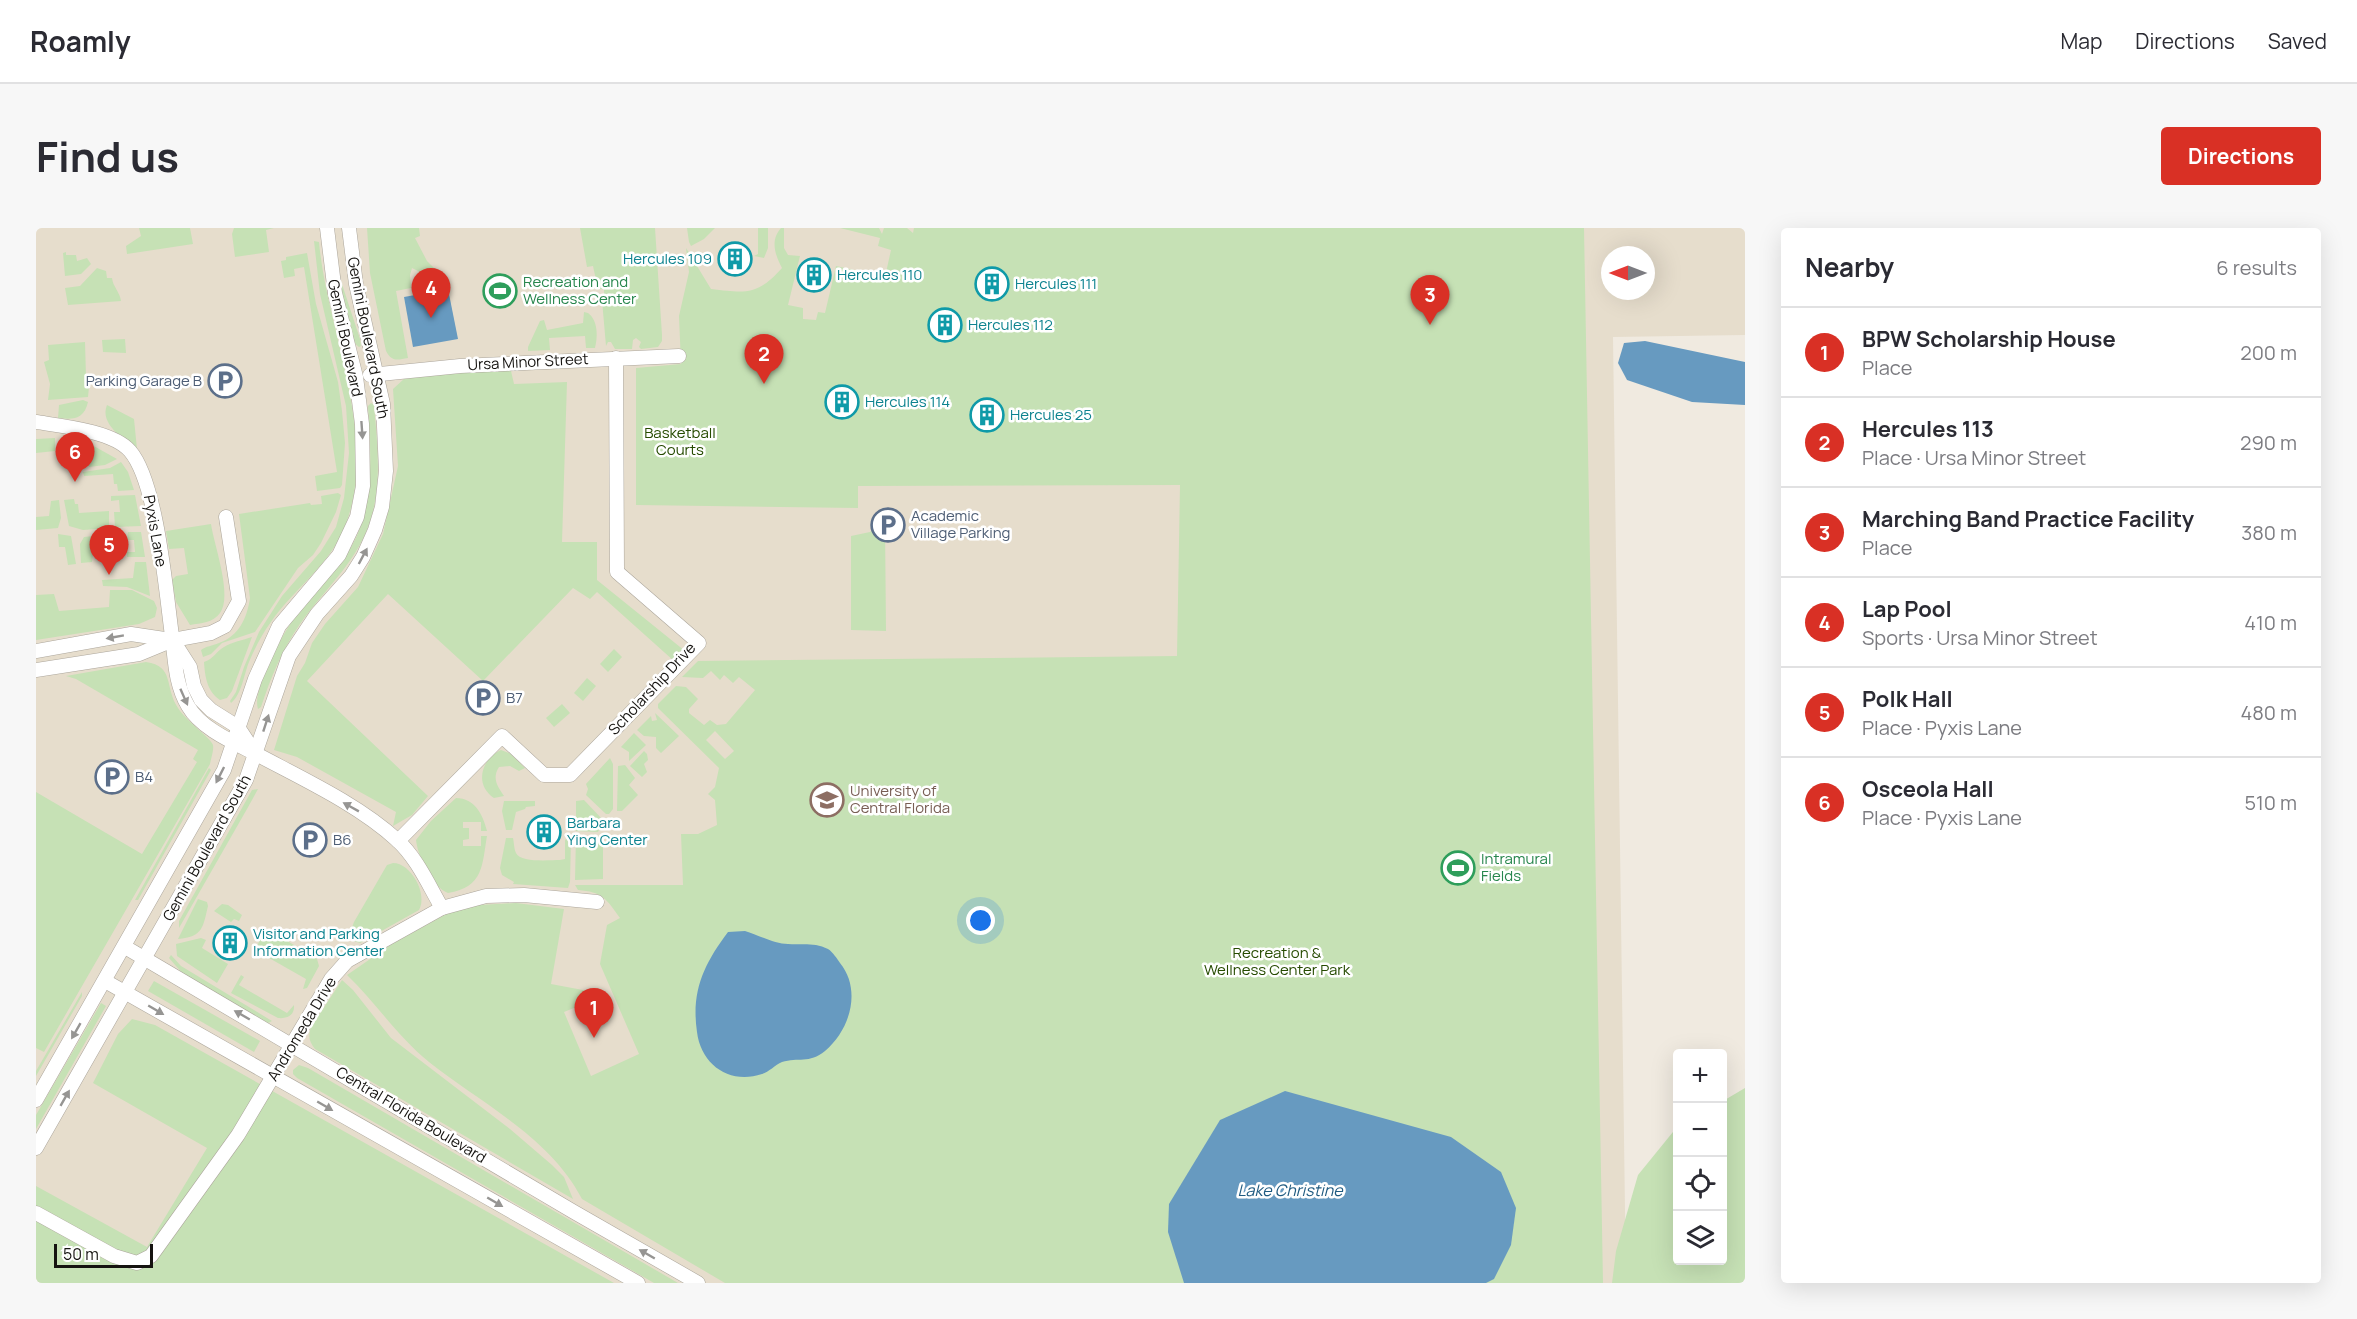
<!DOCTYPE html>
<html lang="en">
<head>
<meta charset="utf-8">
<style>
	:root { --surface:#fff; --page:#f7f7f7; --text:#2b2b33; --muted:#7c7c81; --line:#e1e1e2; --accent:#d93025 }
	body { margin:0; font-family:Manrope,sans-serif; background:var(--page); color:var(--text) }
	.controls { position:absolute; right:18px; bottom:18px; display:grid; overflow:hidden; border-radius:6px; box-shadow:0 6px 24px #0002 }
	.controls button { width:54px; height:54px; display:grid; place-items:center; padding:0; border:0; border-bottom:2px solid var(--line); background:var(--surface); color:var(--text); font:30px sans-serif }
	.compass { position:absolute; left:1565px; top:18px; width:54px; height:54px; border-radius:50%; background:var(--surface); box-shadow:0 6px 24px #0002; rotate:270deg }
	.scale { position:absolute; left:18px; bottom:15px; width:99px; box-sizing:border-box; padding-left:6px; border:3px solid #151310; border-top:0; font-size:16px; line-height:21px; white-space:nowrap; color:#151310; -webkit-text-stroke:4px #fff; paint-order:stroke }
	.you { position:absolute; left:945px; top:693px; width:21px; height:21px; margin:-15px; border:4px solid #fff; border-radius:50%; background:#1a73e8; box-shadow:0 0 0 9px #1a73e833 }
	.badge { display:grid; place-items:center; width:39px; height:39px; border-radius:50%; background:var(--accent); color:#fff; font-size:20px; font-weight:700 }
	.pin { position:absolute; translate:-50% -50px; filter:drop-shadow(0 2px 3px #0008) }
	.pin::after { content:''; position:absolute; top:32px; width:21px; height:18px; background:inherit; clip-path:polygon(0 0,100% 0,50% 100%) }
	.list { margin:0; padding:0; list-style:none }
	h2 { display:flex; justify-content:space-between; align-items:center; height:78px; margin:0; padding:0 24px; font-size:26px }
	h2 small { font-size:20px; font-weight:400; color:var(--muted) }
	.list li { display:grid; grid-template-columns:39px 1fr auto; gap:18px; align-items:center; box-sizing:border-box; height:90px; padding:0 24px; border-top:2px solid var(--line) }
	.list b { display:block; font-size:22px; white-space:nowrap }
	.list p { margin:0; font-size:20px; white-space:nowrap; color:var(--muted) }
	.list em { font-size:20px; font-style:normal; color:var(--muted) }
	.icon { flex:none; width:33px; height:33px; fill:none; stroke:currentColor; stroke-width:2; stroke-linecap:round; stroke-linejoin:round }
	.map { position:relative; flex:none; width:1709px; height:1055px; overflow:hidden; border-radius:6px }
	header { display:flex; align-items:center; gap:36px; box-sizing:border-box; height:84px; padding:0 30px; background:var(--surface); border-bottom:2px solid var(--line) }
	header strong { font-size:28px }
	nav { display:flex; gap:33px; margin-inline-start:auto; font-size:21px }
	.intro { display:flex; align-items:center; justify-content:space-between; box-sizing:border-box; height:144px; padding:0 36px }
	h1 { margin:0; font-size:42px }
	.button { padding:15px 27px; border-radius:6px; background:var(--accent); color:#fff; font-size:21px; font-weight:700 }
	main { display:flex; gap:36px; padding:0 36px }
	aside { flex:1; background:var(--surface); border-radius:6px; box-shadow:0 6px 24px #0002 }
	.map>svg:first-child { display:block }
	.built { fill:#e6ddcc; fill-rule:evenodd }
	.green { fill:#c6e1b5; fill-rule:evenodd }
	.water { fill:#679ac0 }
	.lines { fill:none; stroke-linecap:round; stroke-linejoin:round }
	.minor-casing { stroke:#aca69c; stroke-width:15 }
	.minor { stroke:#fff; stroke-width:14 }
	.oneway { fill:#969593 }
	.labels { text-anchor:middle; stroke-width:5; stroke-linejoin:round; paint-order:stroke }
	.culture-label { font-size:15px; fill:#0d838f; stroke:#fff; text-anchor:start }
	.leisure-label { font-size:15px; fill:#27864d; stroke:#fff; text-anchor:start }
	.street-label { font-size:15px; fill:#151310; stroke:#fff }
	.service-label { font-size:15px; fill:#4e5e75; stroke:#fff; text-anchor:start }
	.park-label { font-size:15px; fill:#264b00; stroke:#fff }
	.education-label { font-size:15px; fill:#785e54; stroke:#fff; text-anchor:start }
	.water-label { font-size:16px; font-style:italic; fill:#1f5b81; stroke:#fff }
</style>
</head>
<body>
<header>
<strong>Roamly</strong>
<nav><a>Map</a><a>Directions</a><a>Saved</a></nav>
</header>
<div class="intro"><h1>Find us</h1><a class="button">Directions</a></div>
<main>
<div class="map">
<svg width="1709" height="1055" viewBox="0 0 1709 1055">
	<rect width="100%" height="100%" fill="#f0eae0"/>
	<path class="built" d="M 0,0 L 1709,0 L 1709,107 L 1577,109 L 1590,1055 L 0,1055 ZM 1574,27 L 1610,27 L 1610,63 L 1574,63 Z"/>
	<g class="green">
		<path d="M 103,0 L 154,0 L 157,16 L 91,26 L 90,18 L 105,8 Z"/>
		<path d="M 198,0 L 238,0 L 230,2 L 233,24 L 199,29 L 196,6 Z"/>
		<path d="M 331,0 L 383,0 L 384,8 L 379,10 L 391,33 L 400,42 L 386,45 L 376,40 L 374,47 L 375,60 L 360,63 L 372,130 C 361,132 356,134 350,123 L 334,45 Z"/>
		<path d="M 544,0 L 619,0 L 626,107 L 626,113 L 622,119 L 605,121 L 603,119 L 605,114 L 600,110 L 597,112 L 596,121 L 579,121 L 575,114 L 572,114 L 570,118 L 566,72 L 568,72 L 568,61 L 562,61 L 557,38 L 551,39 Z"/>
		<path d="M 651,0 L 679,0 L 668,11 L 655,18 L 653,14 Z"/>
		<path d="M 722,0 L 732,0 L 732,20 L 728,30 L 718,28 L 722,26 Z"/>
		<path d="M 745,0 L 748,0 L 748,20 L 752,27 L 764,28 L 752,77 L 767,80 L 767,91 L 780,92 L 782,84 L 789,85 L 800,38 L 849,49 L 855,22 L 842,18 L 844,10 L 804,0 L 843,0 L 846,6 L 848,0 L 871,0 L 877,5 L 878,0 L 1548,0 L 1567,1055 L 689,1055 L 546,971 C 514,909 446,876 393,834 C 362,809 340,775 311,747 L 356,716 L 425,678 L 480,675 L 528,681 L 515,756 L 552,763 L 550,775 L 528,784 L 555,848 L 603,826 L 564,736 L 571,697 L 584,690 C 570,670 566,664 542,662 L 539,657 L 647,657 L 645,606 L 662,606 L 681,597 L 679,572 L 672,566 L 679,559 L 683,540 L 622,480 L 622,476 L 640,458 L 650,459 L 662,471 L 653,481 L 653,485 L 668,497 L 674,492 L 681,497 L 690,496 L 719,462 L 703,449 L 697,455 L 688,447 L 684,452 L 675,443 L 667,450 L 646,449 L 662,433 L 1141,428 L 1144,257 L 822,258 L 822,280 L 600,277 L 600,140 L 645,136 L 643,88 L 653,44 L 650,20 L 675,61 C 710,65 721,68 746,40 C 739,27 734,12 745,0 ZM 679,503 L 698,523 L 689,531 L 670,512 Z"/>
		<path d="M 278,13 L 283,14 C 291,105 347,216 306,305 C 290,340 256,363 235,394 C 226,406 219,420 213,434 C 208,446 206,466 195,475 L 194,473 L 200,464 L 208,439 L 223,404 L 246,368 L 285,323 L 300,299 L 308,270 L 313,225 L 310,178 L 284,66 Z"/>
		<path d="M 30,24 L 30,27 L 40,27 L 41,33 L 51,30 L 55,36 L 45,46 L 29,48 L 27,25 Z"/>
		<path d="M 271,25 L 280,76 L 302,154 L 306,183 L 309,215 L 306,257 L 304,260 L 281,263 L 279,248 L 301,244 L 268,39 L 258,41 L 259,48 L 248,50 L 245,33 L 250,32 L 250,29 Z"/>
		<path d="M 61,40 L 70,43 L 71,50 L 76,50 C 77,59 84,64 85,73 L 32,77 L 29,60 L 44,58 Z"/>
		<path d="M 303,47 L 324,111 L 325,118 L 323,119 C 310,110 305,64 303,47 Z"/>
		<path d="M 548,84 L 552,85 C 562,92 562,109 559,120 L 550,120 L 549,108 L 513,110 L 514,122 L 492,123 L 492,119 L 504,93 L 508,92 L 511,102 L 547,95 Z"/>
		<path d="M 89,111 L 90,125 L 67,124 L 66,112 Z"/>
		<path d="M 49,114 L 50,148 L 53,159 L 52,169 L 12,172 L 14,156 L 8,134 L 13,132 L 12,117 Z"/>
		<path d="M 471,141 L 475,143 L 478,156 L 531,154 L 526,314 L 561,314 L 561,352 L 649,423 L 638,433 L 561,364 L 554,371 L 537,360 L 447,453 L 352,366 L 271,453 L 392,568 L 376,587 L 357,598 L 360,584 L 261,529 L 238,522 L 261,448 L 269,435 L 276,415 L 289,396 L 322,359 L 347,306 L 362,238 L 357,161 L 369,150 Z"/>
		<path d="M 47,172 L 52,174 C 48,191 38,192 22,190 L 23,177 Z"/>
		<path d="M 335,175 L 338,177 C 341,212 346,252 336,287 C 324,332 290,359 264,396 C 246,422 235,449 225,479 L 222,481 C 219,471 224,459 227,450 C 236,427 247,405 262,385 C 282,358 309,337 322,305 C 339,265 334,220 332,178 Z"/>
		<path d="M 71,177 L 98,191 L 101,221 C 88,211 63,196 71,177 Z"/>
		<path d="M 19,210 L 19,223 L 0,225 L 0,211 Z"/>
		<path d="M 23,212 L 56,217 L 81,231 L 69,237 L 53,239 L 50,222 L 24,223 Z"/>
		<path d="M 85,234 L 92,244 L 98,262 L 82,263 L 81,256 L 78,256 L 77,246 L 48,248 L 47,244 L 74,240 Z"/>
		<path d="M 302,265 L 305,267 L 300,284 L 285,315 L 277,327 L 262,340 L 219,404 L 186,415 L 175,426 L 167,429 L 165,422 C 170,418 176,418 183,415 C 203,408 211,390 214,370 L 203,286 L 274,275 L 275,277 L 286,276 L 285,268 Z"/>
		<path d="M 99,267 L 105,298 L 79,299 L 78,284 L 84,284 L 83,272 L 75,273 L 75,268 Z"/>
		<path d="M 38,271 L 39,276 L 42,276 L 43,285 L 73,283 L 73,300 L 47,302 L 33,298 L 28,272 Z"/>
		<path d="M 23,272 L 25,290 L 22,300 L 0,302 L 0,289 L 13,288 L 15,273 Z"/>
		<path d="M 854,288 L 860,288 L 860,296 L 849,297 L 850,403 L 815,402 L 815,308 L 834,304 Z"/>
		<path d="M 175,296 C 178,317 197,368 184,385 C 177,395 165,395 154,397 L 140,374 L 136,352 L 140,348 L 152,346 L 148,320 L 133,321 L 130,303 Z"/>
		<path d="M 92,304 L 105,304 L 109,329 L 91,329 L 91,324 L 99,324 L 98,312 L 91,312 Z"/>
		<path d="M 85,305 L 85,315 L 58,318 L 56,334 L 45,335 L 44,316 L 48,309 Z"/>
		<path d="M 22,306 L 35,308 L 40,336 L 32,337 L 29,319 L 23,319 Z"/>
		<path d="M 99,334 L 110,334 L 114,368 L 91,359 L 67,358 L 66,352 L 97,350 Z"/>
		<path d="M 74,362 L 96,362 L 118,373 L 121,380 L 119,389 L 103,396 L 0,412 L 0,367 L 18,366 L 23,383 L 73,379 Z"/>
		<path d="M 216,409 L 196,463 L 191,470 L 184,472 C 171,463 169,449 168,434 C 179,430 179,424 188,419 C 196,414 207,412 216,409 Z"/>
		<path d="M 578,421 L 586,429 L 572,444 L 564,436 Z"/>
		<path d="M 110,434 C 139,438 128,459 142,480 C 149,492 175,510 177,517 C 178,523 175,530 174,536 L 8,824 L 0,820 L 0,564 L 106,626 L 161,534 L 157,531 L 162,522 L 40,451 L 30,448 Z"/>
		<path d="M 551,450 L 560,458 L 547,473 L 538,465 Z"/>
		<path d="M 526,476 L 534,485 L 518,499 L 510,490 Z"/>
		<path d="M 619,485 L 643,508 L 625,525 L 620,520 L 620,509 L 608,508 L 601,502 L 615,488 L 616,493 L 621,492 Z"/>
		<path d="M 598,505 L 610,517 L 593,533 L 593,524 L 585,519 Z"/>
		<path d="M 465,522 L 475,526 L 489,540 L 483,543 L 474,538 L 463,539 C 456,550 461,558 468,568 L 458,570 C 438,557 445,531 465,522 Z"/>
		<path d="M 608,523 L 611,526 L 612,532 L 608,536 L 611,544 L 606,549 L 594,538 Z"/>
		<path d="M 574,530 L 577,536 L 577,581 L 573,586 L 570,586 L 550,567 L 552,561 L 550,556 Z"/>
		<path d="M 589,537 L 599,550 L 593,557 L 602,567 L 586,583 L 581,583 L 582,538 Z"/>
		<path d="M 173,540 L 175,542 L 102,672 L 99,672 Z"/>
		<path d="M 222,561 L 211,581 L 143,700 L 143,693 L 216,562 Z"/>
		<path d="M 420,570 C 439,570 447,587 451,603 L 445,603 L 445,594 L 427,594 L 427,600 L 433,600 L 433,611 L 427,612 L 427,618 L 445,618 L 445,608 L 451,608 C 446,637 448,659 412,665 C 396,659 382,629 380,612 L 395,593 Z"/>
		<path d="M 548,572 L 567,592 L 562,604 L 540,603 L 540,573 Z"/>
		<path d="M 468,573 L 499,573 L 499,578 L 490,579 L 489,581 L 480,584 L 476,602 L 470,602 L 466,583 Z"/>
		<path d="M 540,608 L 567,608 L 567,651 L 539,652 Z"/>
		<path d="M 533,609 L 535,610 L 534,654 L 532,660 L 477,656 L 478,654 L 466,647 L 464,640 L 470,610 L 477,610 C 478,614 478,621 480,625 C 484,635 514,632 524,632 L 529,631 L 529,612 Z"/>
		<path d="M 357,635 C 375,635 392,666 383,682 L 324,715 L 315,712 L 313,708 L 318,694 L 351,637 Z"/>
		<path d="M 162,671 L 171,674 L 172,678 C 167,699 167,709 142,711 Z"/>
		<path d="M 186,676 L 192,677 L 206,687 L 203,693 L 198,691 L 195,694 L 178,683 Z"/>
		<path d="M 230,700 L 281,731 L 283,738 L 271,760 L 267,761 L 270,751 L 219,722 Z"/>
		<path d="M 165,710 L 170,712 L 166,720 L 192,736 L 181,755 L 141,728 L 140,716 Z"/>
		<path d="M 135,727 L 145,738 L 236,793 L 232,795 L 147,746 L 133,730 Z"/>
		<path d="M 205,747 L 208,749 L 203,757 L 251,785 L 258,777 C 259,787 251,791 242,790 L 195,765 Z"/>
		<path d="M 306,752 L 317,762 L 355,810 L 474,901 L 516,937 L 528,949 L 537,971 L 279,821 C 273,813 272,809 275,799 Z"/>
		<path d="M 118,753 L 224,813 L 218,824 L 112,763 Z"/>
		<path d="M 46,764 L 46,768 L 0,848 L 0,843 Z"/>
		<path d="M 65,775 L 70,778 L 0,901 L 0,887 Z"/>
		<path d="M 96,791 L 119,797 L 578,1055 L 0,1055 L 0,958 L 111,1019 L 171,920 L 57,855 L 82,806 Z"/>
		<path d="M 263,837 L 272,840 L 642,1055 L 618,1055 L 261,850 L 257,846 L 257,842 Z"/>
		<path d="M 1709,860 L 1709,1055 L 1576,1055 L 1580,1023 L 1602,947 L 1641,899 L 1642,1032 L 1686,1032 L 1687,873 Z"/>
	</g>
	<g class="water">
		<path d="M 412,61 L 422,111 L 377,119 L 368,69 Z"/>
		<path d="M 1609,113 L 1709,134 L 1709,177 L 1656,174 L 1591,152 L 1582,135 L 1588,115 Z"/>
		<path d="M 709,703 C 722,707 739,716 752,716 C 766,717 779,714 792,721 C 797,724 801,731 804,735 C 826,762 814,802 789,823 C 773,836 762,829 746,834 C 739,837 733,844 726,846 C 694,857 665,837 661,804 C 655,763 668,736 692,704 Z"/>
		<path d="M 1249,863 L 1415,909 L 1465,944 L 1480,980 L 1475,1017 L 1458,1051 L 1450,1055 L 1148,1055 L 1132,1004 L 1133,976 L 1184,892 Z"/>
	</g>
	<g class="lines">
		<defs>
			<g id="minor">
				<path d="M 334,147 L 424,138 L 643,128"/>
				<path d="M 0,194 C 25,198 77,203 94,223 C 121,254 130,364 136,408 C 139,432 139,456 152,478 C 165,501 199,515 222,527 C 267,551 323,577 361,612 C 381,630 393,658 406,680"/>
				<path d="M 138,414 L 154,439 L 158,458 L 165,472 L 175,482 L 202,499 L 219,525"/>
				<path d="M 0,423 L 95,406 L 135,412"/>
				<path d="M 0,442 L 103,426 L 137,412 L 175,405 L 189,398 L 203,373 L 190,289"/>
				<path d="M 362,613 L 466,508 L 508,547 L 534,547 L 663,415 L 581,344 L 580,130"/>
				<path d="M 89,719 L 538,984 L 662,1055"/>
				<path d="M 69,753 L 602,1055"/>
				<path d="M 0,872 L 188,542 L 219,451 L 243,398 L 303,327 L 321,289 L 327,258 L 326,196 L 320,149 L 299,65 L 291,0"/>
				<path d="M 0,920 L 210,552 L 253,428 L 281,386 L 315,348 L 327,329 L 339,302 L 346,279 L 350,243 L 347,176 L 320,56 L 313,0"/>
				<path d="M 0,985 L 78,1028 L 101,1035 L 115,1028 L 202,907 L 295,751 L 311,733 L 406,680 L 450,668 L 488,667 L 561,674"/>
			</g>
		</defs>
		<use href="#minor" class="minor-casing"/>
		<use href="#minor" class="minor"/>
	</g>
	<defs><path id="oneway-solid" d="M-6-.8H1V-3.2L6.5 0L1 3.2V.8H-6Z" transform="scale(1.5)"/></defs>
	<g class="oneway">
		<use href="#oneway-solid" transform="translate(326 202) rotate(86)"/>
		<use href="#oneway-solid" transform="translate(327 328) rotate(-62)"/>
		<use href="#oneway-solid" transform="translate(79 409) rotate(170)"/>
		<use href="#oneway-solid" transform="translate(148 469) rotate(66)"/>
		<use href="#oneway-solid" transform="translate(230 495) rotate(-72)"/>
		<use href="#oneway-solid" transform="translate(184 547) rotate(117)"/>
		<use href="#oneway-solid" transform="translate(315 579) rotate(-151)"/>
		<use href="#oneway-solid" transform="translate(120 782) rotate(30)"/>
		<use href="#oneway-solid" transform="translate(206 787) rotate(-150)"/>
		<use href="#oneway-solid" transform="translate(40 803) rotate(120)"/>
		<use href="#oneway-solid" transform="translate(29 870) rotate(-60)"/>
		<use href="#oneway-solid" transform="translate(289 878) rotate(30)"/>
		<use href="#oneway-solid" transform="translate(459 974) rotate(30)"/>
		<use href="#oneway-solid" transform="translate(611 1026) rotate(-150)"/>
	</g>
	<defs>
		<symbol id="building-ring" viewBox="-11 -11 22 22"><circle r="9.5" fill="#fff" stroke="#0f9aa8" stroke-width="1.5"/><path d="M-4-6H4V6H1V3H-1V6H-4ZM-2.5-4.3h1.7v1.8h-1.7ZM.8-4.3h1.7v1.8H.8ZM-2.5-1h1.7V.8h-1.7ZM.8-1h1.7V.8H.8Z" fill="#0f9aa8"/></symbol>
		<symbol id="stadium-ring" viewBox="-11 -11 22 22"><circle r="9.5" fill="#fff" stroke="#2e9e5b" stroke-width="1.5"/><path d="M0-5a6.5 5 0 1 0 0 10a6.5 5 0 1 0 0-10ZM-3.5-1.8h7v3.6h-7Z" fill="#2e9e5b"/></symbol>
		<symbol id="parking-ring" viewBox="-11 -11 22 22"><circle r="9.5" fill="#fff" stroke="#5c6f8a" stroke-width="1.5"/><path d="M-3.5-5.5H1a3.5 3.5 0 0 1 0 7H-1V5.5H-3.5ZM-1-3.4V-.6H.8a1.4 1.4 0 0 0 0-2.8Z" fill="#5c6f8a"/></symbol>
		<symbol id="university-ring" viewBox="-11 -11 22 22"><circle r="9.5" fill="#fff" stroke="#8d6e63" stroke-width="1.5"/><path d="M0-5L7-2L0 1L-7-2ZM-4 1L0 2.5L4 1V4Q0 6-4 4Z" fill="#8d6e63"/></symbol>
	</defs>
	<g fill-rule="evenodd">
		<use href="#building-ring" x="680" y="12" width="38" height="38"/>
		<use href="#building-ring" x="759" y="28" width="38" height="38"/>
		<use href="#building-ring" x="937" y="37" width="38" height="38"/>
		<use href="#stadium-ring" x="445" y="44" width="38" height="38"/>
		<use href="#building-ring" x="890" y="78" width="38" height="38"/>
		<use href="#parking-ring" x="170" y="134" width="38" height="38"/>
		<use href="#building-ring" x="787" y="155" width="38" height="38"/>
		<use href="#building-ring" x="932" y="168" width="38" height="38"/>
		<use href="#parking-ring" x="833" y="278" width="38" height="38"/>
		<use href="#parking-ring" x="428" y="451" width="38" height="38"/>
		<use href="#parking-ring" x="57" y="530" width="38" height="38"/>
		<use href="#university-ring" x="772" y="553" width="38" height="38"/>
		<use href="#building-ring" x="489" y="585" width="38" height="38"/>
		<use href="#parking-ring" x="255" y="593" width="38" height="38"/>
		<use href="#stadium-ring" x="1403" y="621" width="38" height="38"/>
		<use href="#building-ring" x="175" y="696" width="38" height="38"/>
	</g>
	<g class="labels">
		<g class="culture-label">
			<text x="676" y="36" text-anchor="end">Hercules 109</text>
			<text x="801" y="52">Hercules 110</text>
			<text x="979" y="61">Hercules 111</text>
			<text x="932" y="102">Hercules 112</text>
			<text x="829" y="179">Hercules 114</text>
			<text x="974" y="192">Hercules 25</text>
			<text x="531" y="600">Barbara<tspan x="531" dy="17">Ying Center</tspan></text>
			<text x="217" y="711">Visitor and Parking<tspan x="217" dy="17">Information Center</tspan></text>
		</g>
		<g class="leisure-label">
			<text x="487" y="59">Recreation and<tspan x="487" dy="17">Wellness Center</tspan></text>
			<text x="1445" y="636">Intramural<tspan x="1445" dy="17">Fields</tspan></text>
		</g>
		<g class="street-label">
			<text transform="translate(309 110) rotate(78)" y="5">Gemini Boulevard</text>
			<text transform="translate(332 110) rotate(79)" y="5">Gemini Boulevard South</text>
			<text transform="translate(492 134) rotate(-3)" y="5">Ursa Minor Street</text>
			<text transform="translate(119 303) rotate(80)" y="5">Pyxis Lane</text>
			<text transform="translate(616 461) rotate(-47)" y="5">Scholarship Drive</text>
			<text transform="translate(171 620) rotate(-61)" y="5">Gemini Boulevard South</text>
			<text transform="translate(266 801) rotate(-59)" y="5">Andromeda Drive</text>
			<text transform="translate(375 887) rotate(31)" y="5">Central Florida Boulevard</text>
		</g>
		<g class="service-label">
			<text x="166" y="158" text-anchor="end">Parking Garage B</text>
			<text x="875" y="293">Academic<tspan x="875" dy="17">Village Parking</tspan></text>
			<text x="470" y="475">B7</text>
			<text x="99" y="554">B4</text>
			<text x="297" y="617">B6</text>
		</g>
		<g class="park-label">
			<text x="644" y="210">Basketball<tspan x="644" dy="17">Courts</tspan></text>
			<text x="1241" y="730">Recreation &amp;<tspan x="1241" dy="17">Wellness Center Park</tspan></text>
		</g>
		<g class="education-label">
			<text x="814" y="568">University of<tspan x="814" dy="17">Central Florida</tspan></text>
		</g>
		<g class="water-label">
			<text x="1254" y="968">Lake Christine</text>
		</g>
	</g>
</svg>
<div class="controls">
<button>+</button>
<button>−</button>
<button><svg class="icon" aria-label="locate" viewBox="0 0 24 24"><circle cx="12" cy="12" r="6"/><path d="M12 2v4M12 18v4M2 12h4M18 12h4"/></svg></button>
<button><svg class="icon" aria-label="layers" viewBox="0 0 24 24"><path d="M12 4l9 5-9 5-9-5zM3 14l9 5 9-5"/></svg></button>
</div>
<svg class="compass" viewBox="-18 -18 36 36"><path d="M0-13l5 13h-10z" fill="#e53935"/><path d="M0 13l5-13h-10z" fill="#7c7c81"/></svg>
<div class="scale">50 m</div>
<div class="you"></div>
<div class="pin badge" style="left:558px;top:810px">1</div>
<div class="pin badge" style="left:728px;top:156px">2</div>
<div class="pin badge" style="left:1394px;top:97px">3</div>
<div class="pin badge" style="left:395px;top:90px">4</div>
<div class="pin badge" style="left:73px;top:347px">5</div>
<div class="pin badge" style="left:39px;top:254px">6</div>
</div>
<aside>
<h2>Nearby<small>6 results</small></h2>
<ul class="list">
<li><span class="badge">1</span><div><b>BPW Scholarship House</b><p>Place</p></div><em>200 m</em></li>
<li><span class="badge">2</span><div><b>Hercules 113</b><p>Place · Ursa Minor Street</p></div><em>290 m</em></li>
<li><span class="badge">3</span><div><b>Marching Band Practice Facility</b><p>Place</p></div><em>380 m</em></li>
<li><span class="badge">4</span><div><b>Lap Pool</b><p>Sports · Ursa Minor Street</p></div><em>410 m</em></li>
<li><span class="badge">5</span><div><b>Polk Hall</b><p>Place · Pyxis Lane</p></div><em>480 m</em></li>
<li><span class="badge">6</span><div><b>Osceola Hall</b><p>Place · Pyxis Lane</p></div><em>510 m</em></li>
</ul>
</aside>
</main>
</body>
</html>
